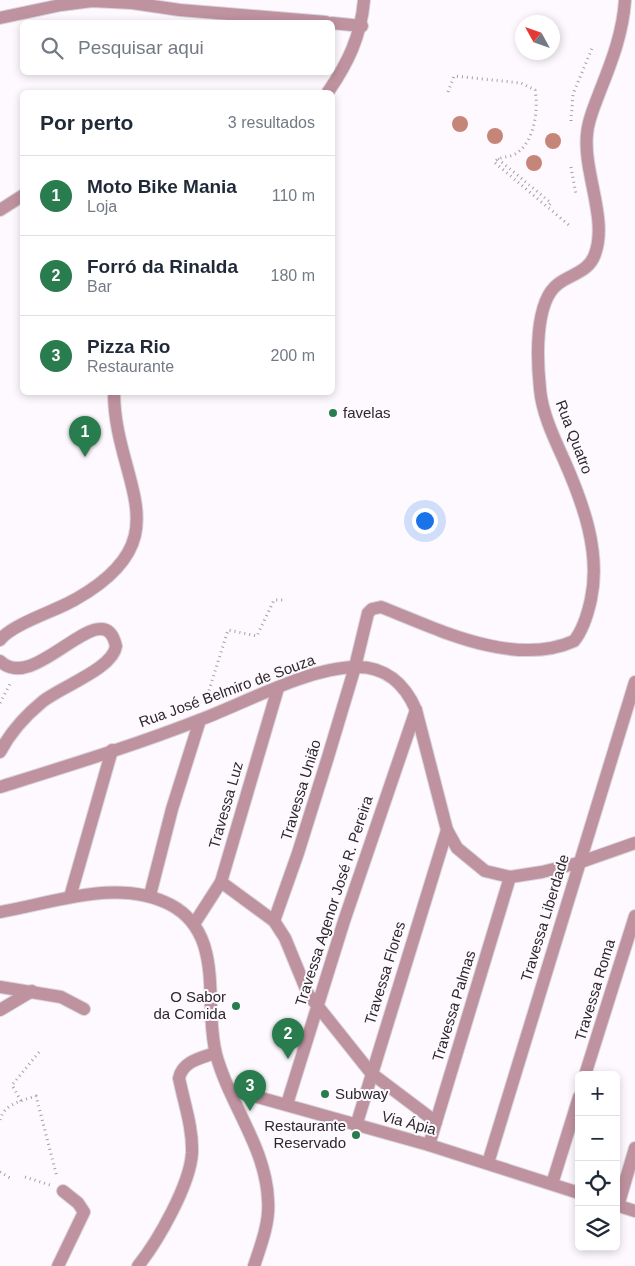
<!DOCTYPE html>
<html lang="pt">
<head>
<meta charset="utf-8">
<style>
	:root { --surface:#fff; --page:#f2f2f3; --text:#1f2937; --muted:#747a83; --line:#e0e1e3; --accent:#297c4d }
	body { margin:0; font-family:Arial,sans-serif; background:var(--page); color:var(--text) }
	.controls { position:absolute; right:15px; bottom:15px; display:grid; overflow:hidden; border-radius:8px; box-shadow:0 2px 8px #0003 }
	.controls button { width:45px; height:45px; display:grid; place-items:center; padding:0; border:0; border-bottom:1px solid var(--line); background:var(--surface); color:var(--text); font:25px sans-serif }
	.compass { position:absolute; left:515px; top:15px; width:45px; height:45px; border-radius:50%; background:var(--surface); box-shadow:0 2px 8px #0003; rotate:310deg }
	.you { position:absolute; left:424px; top:520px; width:18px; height:18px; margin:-12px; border:4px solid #fff; border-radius:50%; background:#1a73e8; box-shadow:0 0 0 8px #1a73e833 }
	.badge { display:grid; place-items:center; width:32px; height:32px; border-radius:50%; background:var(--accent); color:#fff; font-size:16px; font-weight:700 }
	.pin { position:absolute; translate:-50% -41px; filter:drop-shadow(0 1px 2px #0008) }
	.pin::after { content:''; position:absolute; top:26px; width:18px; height:15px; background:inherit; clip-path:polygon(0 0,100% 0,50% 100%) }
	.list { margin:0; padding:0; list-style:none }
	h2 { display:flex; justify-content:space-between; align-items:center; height:65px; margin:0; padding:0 20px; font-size:21px }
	h2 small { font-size:16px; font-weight:400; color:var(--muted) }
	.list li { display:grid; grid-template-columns:32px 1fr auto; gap:15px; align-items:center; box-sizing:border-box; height:80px; padding:0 20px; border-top:1px solid var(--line) }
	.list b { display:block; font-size:19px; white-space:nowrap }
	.list p { margin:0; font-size:16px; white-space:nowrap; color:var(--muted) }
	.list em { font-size:16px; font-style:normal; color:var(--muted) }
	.icon { flex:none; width:28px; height:28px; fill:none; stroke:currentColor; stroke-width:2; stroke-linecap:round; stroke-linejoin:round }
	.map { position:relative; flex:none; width:635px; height:1266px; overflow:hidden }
	.search { position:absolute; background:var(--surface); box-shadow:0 2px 8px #0003; left:20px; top:20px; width:315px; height:55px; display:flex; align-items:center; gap:12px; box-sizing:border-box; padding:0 18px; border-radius:8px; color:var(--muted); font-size:19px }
	.panel { position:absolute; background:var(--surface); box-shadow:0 2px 8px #0003; left:20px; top:90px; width:315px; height:305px; border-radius:8px }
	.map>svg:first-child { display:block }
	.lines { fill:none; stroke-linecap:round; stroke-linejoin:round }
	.minor-casing { stroke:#d8d4d8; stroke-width:14 }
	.path { stroke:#a49fa4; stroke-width:3; stroke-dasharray:1 4; stroke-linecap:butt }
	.minor { stroke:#bf929f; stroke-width:12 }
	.tree { fill:#c68579 }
	.poi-dot { fill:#297c4d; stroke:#fef9fe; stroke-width:2 }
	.labels { text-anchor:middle; stroke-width:4; stroke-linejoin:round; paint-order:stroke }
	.poi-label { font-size:15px; fill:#2c292c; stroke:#fef9fe; text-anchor:start }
	.street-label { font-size:15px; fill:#2c292c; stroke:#fef9fe }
</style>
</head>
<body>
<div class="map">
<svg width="635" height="1266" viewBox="0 0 635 1266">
	<rect width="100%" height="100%" fill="#fef9fe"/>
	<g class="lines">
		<defs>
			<g id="minor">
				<path d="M 0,18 L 61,5 L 92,1 L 132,3 L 180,10 L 326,22"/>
				<path d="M 332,23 L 362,26"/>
				<path d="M 328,92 C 348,63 361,36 364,0"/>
				<path d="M 0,210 L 22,196"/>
				<path d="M 0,640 C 12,624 56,611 76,599 C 185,537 114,482 114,392"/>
				<path d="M 0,661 C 35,696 103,589 116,646 C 113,669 60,687 42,702 C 25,716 10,733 0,752"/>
				<path d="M 0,787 C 67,766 136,745 202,719 C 247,702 308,668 355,667 C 385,666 405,684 416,710 L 447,830 L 457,848 L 485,871 L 510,877 L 542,872 L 578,863 L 635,843"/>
				<path d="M 221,882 L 274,921 L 285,938 L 308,994 L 371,1073 L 436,1122"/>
				<path d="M 150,895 L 172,809 L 200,720"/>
				<path d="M 70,897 L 112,750"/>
				<path d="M 0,912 C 53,903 119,877 171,905 C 186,913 198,927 204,945 C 215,980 207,1019 216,1054 C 229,1104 266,1147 268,1200 C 270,1222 261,1245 254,1266"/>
				<path d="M 274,921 L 298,853 L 328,757 L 355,667 L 368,613 L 372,609 L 381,607 C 437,629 514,668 574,641 C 583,630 588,613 591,599 C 601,552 583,503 564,460 C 554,438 542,413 540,389 C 537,361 534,302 558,284 C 571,274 589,272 595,254 C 608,219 583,172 587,134 C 588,119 595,105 600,91 C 612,61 623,32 625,0"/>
				<path d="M 194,924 L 221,882 L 278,688"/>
				<path d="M 0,987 L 61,997 L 84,1009"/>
				<path d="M 0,1010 L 32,991"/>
				<path d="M 585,1075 L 635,916"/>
				<path d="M 229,1089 L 429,1145 L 579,1193"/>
				<path d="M 287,1104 L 344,921 L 416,710"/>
				<path d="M 356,1126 L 447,830"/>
				<path d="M 429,1145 L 510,877"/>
				<path d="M 488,1163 L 635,682"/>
				<path d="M 552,1184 L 579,1097"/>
				<path d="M 616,1205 L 635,1211"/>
				<path d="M 618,1206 L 635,1148"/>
				<path d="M 58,1266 L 84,1212 L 78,1203 L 63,1191"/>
				<path d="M 138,1266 C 158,1241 190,1185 192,1153 C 193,1128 184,1103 179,1078 C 183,1061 201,1058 215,1053"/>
			</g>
		</defs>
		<use href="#minor" class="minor-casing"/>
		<g class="path">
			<path d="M 448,92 L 454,76 L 521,83 L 535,90 C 539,109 534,144 515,154 C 508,158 500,156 494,162 L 570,226"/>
			<path d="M 571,121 L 573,94 L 593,46"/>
			<path d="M 498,159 L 551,203 L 548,206"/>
			<path d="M 571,167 L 576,195"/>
			<path d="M 206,700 L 228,630 L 257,636 L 274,600 L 285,600"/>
			<path d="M 0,703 L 11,682"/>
			<path d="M 21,1101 L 12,1085 L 40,1051"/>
			<path d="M 0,1120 C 4,1104 21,1101 36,1096 L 57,1177"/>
			<path d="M 0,1172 L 10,1178"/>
			<path d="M 25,1177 L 50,1185"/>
		</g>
		<use href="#minor" class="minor"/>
	</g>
	<g class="tree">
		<circle cx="460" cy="124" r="8"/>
		<circle cx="495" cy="136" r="8"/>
		<circle cx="553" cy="141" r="8"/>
		<circle cx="534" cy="163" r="8"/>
	</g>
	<g class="poi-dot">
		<circle cx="333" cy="413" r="5"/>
		<circle cx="236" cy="1006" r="5"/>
		<circle cx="325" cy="1094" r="5"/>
		<circle cx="356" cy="1135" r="5"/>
	</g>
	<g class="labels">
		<g class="poi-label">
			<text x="343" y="418">favelas</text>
			<text x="226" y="1002" text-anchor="end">O Sabor<tspan x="226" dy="17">da Comida</tspan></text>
			<text x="335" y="1099">Subway</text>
			<text x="346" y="1131" text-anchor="end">Restaurante<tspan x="346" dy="17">Reservado</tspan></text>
		</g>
		<g class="street-label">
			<text transform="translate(574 437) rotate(69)" y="5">Rua Quatro</text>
			<text transform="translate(227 691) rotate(-20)" y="5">Rua José Belmiro de Souza</text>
			<text transform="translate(301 790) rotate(-73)" y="5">Travessa União</text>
			<text transform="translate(226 805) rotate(-74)" y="5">Travessa Luz</text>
			<text transform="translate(334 901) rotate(-72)" y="5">Travessa Agenor José R. Pereira</text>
			<text transform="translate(545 918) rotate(-73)" y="5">Travessa Liberdade</text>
			<text transform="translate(385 973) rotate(-73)" y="5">Travessa Flores</text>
			<text transform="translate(595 990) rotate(-73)" y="5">Travessa Roma</text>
			<text transform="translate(454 1006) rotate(-73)" y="5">Travessa Palmas</text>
			<text transform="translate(409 1123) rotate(15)" y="5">Via Ápia</text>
		</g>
	</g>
</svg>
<div class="controls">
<button>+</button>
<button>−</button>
<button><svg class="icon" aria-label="locate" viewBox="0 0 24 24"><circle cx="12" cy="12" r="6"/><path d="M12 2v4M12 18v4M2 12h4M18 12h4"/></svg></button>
<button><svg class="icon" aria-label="layers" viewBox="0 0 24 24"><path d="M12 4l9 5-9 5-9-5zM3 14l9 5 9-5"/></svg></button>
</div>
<svg class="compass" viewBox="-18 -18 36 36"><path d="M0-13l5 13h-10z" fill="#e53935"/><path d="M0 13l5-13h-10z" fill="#747a83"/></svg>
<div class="you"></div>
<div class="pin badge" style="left:85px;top:457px">1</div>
<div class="pin badge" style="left:288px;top:1059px">2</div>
<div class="pin badge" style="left:250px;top:1111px">3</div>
<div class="search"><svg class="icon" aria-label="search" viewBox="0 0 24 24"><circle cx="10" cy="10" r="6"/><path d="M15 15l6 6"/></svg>Pesquisar aqui</div>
<section class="panel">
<h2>Por perto<small>3 resultados</small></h2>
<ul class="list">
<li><span class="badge">1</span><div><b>Moto Bike Mania</b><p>Loja</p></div><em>110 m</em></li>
<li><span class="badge">2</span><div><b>Forró da Rinalda</b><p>Bar</p></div><em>180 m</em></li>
<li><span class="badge">3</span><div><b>Pizza Rio</b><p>Restaurante</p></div><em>200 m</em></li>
</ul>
</section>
</div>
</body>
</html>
